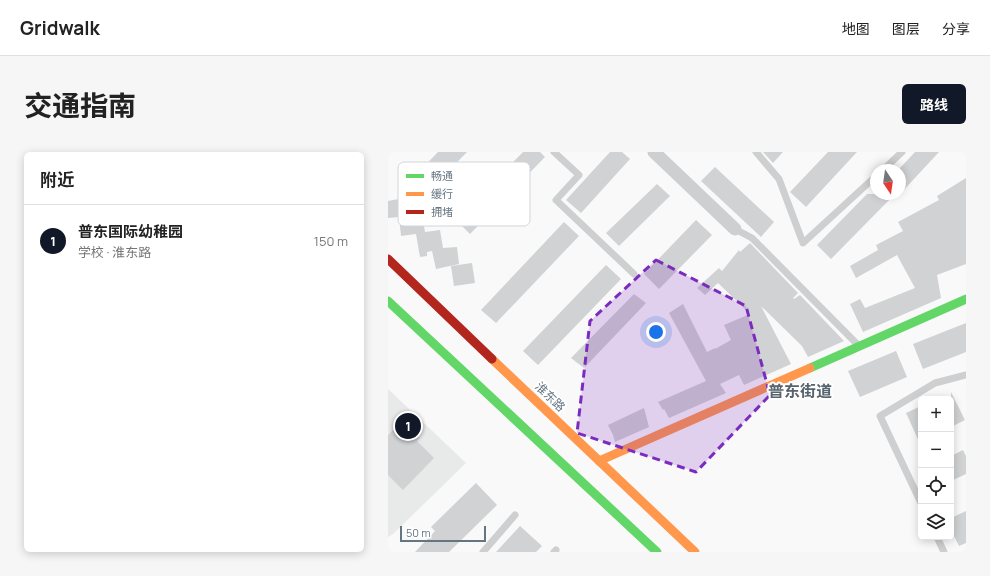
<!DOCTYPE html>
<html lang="zh">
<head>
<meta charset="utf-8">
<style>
	:root { --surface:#fff; --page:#f6f6f6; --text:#222; --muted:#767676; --line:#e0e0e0; --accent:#111827 }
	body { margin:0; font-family:Manrope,"Noto Sans SC",sans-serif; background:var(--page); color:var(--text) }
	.controls { position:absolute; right:12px; bottom:12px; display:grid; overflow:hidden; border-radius:6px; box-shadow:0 2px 10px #0003 }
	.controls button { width:36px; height:36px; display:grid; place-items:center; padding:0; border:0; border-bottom:1px solid var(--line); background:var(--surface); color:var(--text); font:20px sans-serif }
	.compass { position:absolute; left:482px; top:12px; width:36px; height:36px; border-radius:50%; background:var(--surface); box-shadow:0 2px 10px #0003; rotate:167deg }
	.scale { position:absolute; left:12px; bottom:10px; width:86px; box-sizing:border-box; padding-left:4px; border:2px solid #657683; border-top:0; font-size:11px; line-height:14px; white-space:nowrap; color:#657683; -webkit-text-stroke:3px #fff; paint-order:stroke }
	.you { position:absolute; left:268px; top:180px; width:14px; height:14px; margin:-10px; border:3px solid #fff; border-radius:50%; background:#1a73e8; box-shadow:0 0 0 6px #1a73e833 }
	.badge { display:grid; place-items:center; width:26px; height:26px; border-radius:50%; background:var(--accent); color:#fff; font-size:13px; font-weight:700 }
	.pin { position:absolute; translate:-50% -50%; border:2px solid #fff; box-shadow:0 1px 4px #0006 }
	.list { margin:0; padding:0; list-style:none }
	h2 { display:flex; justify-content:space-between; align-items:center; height:52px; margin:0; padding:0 16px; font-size:17px }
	h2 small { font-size:13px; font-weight:400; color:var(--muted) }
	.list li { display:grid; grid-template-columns:26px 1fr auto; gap:12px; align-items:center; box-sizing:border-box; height:72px; padding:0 16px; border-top:1px solid var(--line) }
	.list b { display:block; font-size:15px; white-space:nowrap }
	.list p { margin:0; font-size:13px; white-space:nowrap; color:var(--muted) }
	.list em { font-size:13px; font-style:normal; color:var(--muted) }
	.icon { flex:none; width:22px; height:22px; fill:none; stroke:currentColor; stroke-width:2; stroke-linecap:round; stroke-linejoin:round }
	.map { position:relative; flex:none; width:578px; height:400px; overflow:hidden; border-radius:6px }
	header { display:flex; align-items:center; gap:24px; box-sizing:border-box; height:56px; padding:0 20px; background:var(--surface); border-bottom:1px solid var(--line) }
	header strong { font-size:19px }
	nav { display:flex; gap:22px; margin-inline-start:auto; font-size:14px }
	.intro { display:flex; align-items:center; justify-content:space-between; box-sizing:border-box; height:96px; padding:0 24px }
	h1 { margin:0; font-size:28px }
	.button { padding:10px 18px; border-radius:6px; background:var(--accent); color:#fff; font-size:14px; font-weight:700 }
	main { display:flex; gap:24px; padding:0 24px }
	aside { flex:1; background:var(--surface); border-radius:6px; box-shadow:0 2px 10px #0003 }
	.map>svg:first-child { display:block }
	.built { fill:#e8e9e9 }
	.building { fill:#d0d2d3 }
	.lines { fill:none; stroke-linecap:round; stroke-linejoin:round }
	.lane { stroke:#cecfd0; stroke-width:7 }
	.street { stroke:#cecfd0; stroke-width:13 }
	.fast { stroke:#63d668; stroke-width:9 }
	.slow { stroke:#ff974d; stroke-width:9 }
	.jam { stroke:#b3261e; stroke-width:9 }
	.marked { fill:#7b2cbf; fill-opacity:0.2; stroke:#7b2cbf; stroke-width:3; stroke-dasharray:8 5; stroke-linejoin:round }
	.labels { text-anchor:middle; stroke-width:4; stroke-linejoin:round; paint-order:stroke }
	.street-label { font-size:12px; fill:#657683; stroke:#fff }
	.district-label { font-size:16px; font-weight:bold; fill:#57646e; stroke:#fff }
	.key { fill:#fff; stroke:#d1d6da; stroke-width:1 }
	.key-label { font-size:11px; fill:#657683 }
</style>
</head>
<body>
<header>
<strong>Gridwalk</strong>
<nav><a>地图</a><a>图层</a><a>分享</a></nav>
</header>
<div class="intro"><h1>交通指南</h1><a class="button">路线</a></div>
<main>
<aside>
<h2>附近<small></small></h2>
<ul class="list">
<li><span class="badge">1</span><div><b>普东国际幼稚园</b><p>学校 · 淮东路</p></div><em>150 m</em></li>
</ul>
</aside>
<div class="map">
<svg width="578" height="400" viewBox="0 0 578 400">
	<rect width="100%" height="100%" fill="#f9f9f9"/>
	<path class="built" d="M 0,237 L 78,311 L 5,382 L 0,385 Z"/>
	<g class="building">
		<path d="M 50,0 L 79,0 L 39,41 L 24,27 Z"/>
		<path d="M 135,0 L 152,0 L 157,5 L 82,82 L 70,70 L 70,66 Z"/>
		<path d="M 222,0 L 234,0 L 242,7 L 193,61 L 178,48 Z"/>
		<path d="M 375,0 L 395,0 L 385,11 Z"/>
		<path d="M 440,0 L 469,0 L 418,55 L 402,40 Z"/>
		<path d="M 527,0 L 551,0 L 512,42 L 512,16 Z"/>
		<path d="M 327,15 L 386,70 L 373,85 L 313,29 Z"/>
		<path d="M 578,26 L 578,112 L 549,123 L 553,146 L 475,180 L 462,152 L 472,147 L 477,156 L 527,136 L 509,103 L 468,126 L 462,114 L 490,98 L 488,93 L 515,79 L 510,70 L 551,48 L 549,44 Z"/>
		<path d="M 269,32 L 282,44 L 231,94 L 218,81 Z"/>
		<path d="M 479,42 L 507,42 L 443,107 L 429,93 Z"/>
		<path d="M 16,46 L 19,62 L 18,63 L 34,62 L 37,80 L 52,78 L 55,96 L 69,95 L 71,112 L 48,117 L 44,99 L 39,100 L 39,104 L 32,105 L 28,82 L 13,84 L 11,65 L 0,66 L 0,49 Z"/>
		<path d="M 308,68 L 324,83 L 271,137 L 256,122 Z"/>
		<path d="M 176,70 L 191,84 L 108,171 L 93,158 Z"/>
		<path d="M 362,91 L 410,141 L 405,146 L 406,147 L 412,143 L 456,189 L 420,205 L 414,194 L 373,154 L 403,212 L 356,233 L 351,223 L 332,232 L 338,241 L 281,266 L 276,257 L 275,258 L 270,250 L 318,229 L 281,161 L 295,152 L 319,200 L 327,196 L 327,197 L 343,188 L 336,173 L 362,162 L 330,131 L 317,143 L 309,136 L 331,116 L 334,119 L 351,98 L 352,100 Z"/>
		<path d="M 84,111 L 87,131 L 66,134 L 63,114 Z"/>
		<path d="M 218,113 L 233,127 L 150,213 L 135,199 Z"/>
		<path d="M 246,142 L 258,151 L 196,216 L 183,206 Z"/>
		<path d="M 578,171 L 578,200 L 535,217 L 525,192 Z"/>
		<path d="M 508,199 L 519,225 L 472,245 L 460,219 Z"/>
		<path d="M 563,240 L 577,268 L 563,275 Z"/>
		<path d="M 533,254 L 533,294 L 518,261 Z"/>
		<path d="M 256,256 L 261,275 L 227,290 L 225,283 L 220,273 Z"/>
		<path d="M 14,269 L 32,286 L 29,289 L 46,306 L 15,338 L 0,323 L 0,283 Z"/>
		<path d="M 575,298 L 578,304 L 578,322 L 563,329 L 563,304 Z"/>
		<path d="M 88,331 L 109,353 L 61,400 L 27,400 L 47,379 L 43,375 Z"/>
		<path d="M 578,359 L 578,391 L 571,394 L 563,378 L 563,366 Z"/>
		<path d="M 132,374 L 154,394 L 148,400 L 108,400 Z"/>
	</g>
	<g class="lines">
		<g class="lane">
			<path d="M 166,0 L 191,23 L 168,48 L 246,122"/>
			<path d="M 368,0 L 391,27 L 415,91 L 488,24"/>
			<path d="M 495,18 L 514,0"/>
			<path d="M 347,77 L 364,86 L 470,193"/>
			<path d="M 533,351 L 492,264 L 547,231 L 578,223"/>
			<path d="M 549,385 L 556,400"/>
			<path d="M 95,400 L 127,363"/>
			<path d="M 166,400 L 168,398"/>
		</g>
		<path class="street" d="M 266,0 L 347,77"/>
		<g class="fast">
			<path d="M 0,149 L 269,400"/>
			<path d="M 422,216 L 578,147"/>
		</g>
		<g class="slow">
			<path d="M 104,207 L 307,400"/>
			<path d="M 211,309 L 422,216"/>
		</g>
		<path class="jam" d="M 0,107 L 104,207"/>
	</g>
	<path class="marked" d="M 268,108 L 358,154 L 382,243 L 308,320 L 189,281 L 202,169 Z"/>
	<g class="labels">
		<g class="street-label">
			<text transform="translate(162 245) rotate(44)" y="4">淮东路</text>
		</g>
		<g class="district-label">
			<text x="412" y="245">普东街道</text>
		</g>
	</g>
	<rect x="10" y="10" width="132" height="64" rx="6" class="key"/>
	<rect x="18" y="22" width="18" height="4" fill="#63d668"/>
	<rect x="18" y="40" width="18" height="4" fill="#ff974d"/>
	<rect x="18" y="58" width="18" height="4" fill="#b3261e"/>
	<g class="key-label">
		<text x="43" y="28">畅通</text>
		<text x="43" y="46">缓行</text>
		<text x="43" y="64">拥堵</text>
	</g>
</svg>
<div class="controls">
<button>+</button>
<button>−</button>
<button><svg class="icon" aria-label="locate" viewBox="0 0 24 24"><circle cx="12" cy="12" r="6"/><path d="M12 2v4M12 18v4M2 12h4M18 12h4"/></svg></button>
<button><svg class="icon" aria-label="layers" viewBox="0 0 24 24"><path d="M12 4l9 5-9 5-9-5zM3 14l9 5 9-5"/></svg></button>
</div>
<svg class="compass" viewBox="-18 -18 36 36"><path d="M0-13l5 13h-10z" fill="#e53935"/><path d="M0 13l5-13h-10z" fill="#767676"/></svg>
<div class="scale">50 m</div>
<div class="you"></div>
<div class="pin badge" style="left:20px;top:274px">1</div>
</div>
</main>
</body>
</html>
